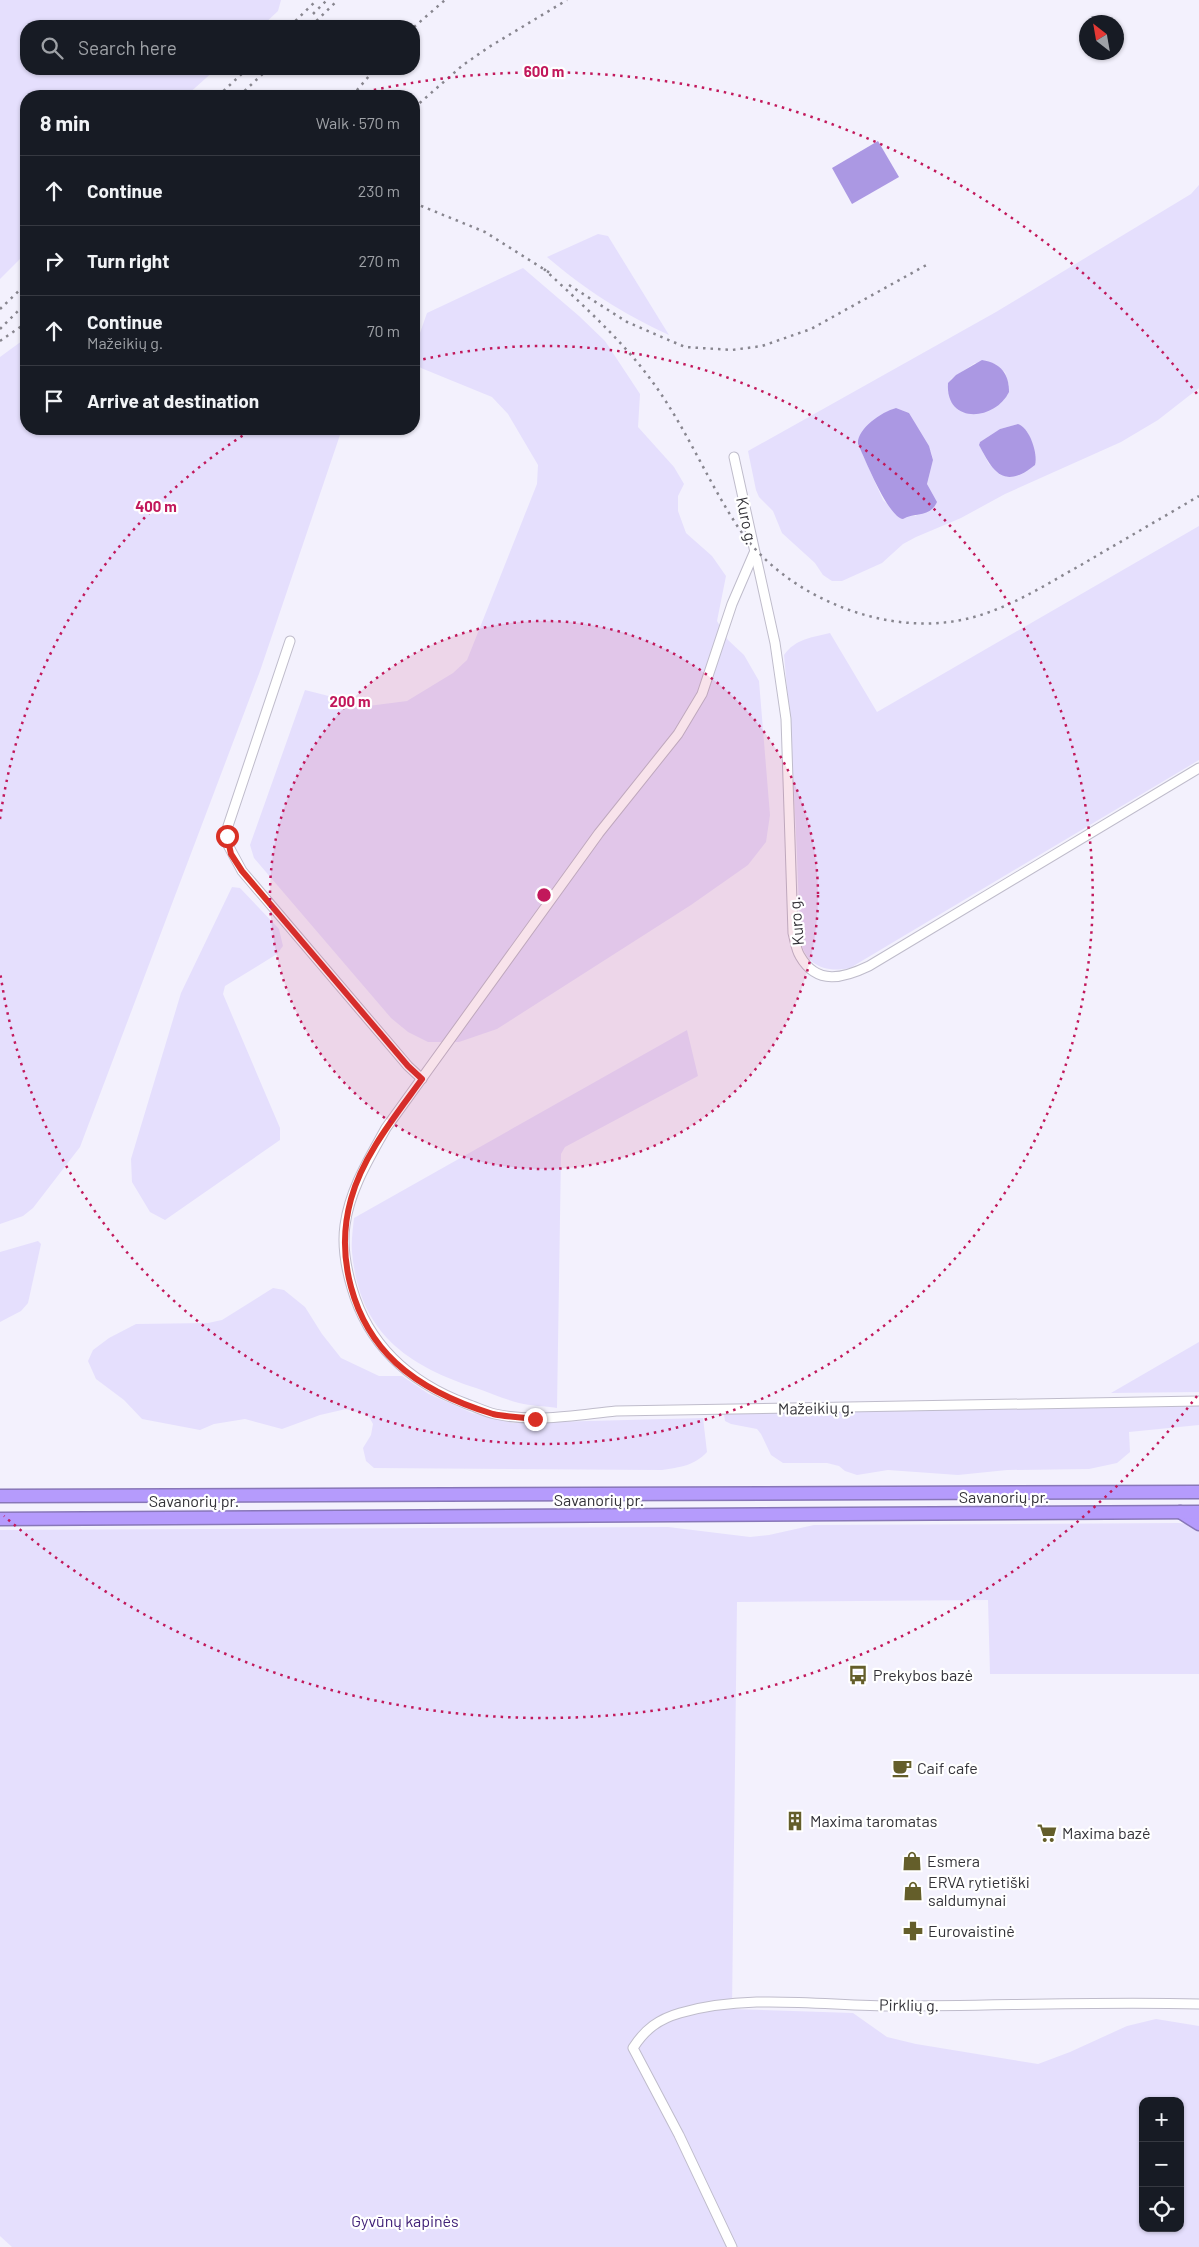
<!DOCTYPE html>
<html lang="en">
<head>
<meta charset="utf-8">
<style>
	:root { --surface:#171b24; --page:#242831; --text:#f1f3f6; --muted:#9ea1a6; --line:#363941 }
	body { margin:0; font-family:Barlow,sans-serif; background:var(--page); color:var(--text) }
	.controls { position:absolute; right:15px; bottom:15px; display:grid; overflow:hidden; border-radius:10px; box-shadow:0 1px 4px #0004 }
	.controls button { width:45px; height:45px; display:grid; place-items:center; padding:0; border:0; border-bottom:1px solid var(--line); background:var(--surface); color:var(--text); font:25px sans-serif }
	.compass { position:absolute; left:1079px; top:15px; width:45px; height:45px; border-radius:50%; background:var(--surface); box-shadow:0 1px 4px #0004; rotate:329deg }
	.stop { position:absolute; width:15px; height:15px; margin:-11px; border:4px solid #d93025; border-radius:50%; background:#fff }
	.stop.end { background:#d93025; border-color:#fff; box-shadow:0 1px 5px #0008 }
	.list { margin:0; padding:0; list-style:none }
	h2 { display:flex; justify-content:space-between; align-items:center; height:65px; margin:0; padding:0 20px; font-size:21px }
	h2 small { font-size:16px; font-weight:400; color:var(--muted) }
	.list li { display:grid; grid-template-columns:32px 1fr auto; gap:15px; align-items:center; box-sizing:border-box; height:70px; padding:0 20px; border-top:1px solid var(--line) }
	.list b { display:block; font-size:19px; white-space:nowrap }
	.list p { margin:0; font-size:16px; white-space:nowrap; color:var(--muted) }
	.list em { font-size:16px; font-style:normal; color:var(--muted) }
	.icon { flex:none; width:28px; height:28px; fill:none; stroke:currentColor; stroke-width:2; stroke-linecap:round; stroke-linejoin:round }
	.map { position:relative; flex:none; width:1199px; height:2247px; overflow:hidden }
	.search { position:absolute; background:var(--surface); box-shadow:0 1px 4px #0004; left:20px; top:20px; width:400px; height:55px; display:flex; align-items:center; gap:12px; box-sizing:border-box; padding:0 18px; border-radius:20px; color:var(--muted); font-size:19px }
	.panel { position:absolute; background:var(--surface); box-shadow:0 1px 4px #0004; left:20px; top:90px; width:400px; height:345px; border-radius:20px }
	.map>svg:first-child { display:block }
	.green { fill:#e5dffd; fill-rule:evenodd }
	.water { fill:#ab98e3 }
	.lines { fill:none; stroke-linecap:round; stroke-linejoin:round }
	.minor-casing { stroke:#bfbccb; stroke-width:11 }
	.highway-casing { stroke:#8877b8; stroke-width:15 }
	.minor { stroke:#fff; stroke-width:9 }
	.highway { stroke:#b59bfc; stroke-width:12 }
	.rail { stroke:#88868f; stroke-width:2.5; stroke-dasharray:2.5 5; stroke-linecap:butt }
	.route { stroke:#d93025; stroke-width:6 }
	.ring { fill:none; stroke:#c2185b; stroke-width:2.5; stroke-dasharray:2.5 5 }
	.labels { text-anchor:middle; stroke-width:4.5; stroke-linejoin:round; paint-order:stroke }
	.street-label { font-size:16px; fill:#343339; stroke:#fff }
	.poi-label { font-size:16px; fill:#343339; stroke:#fff; text-anchor:start }
	.park-label { font-size:16px; fill:#412178; stroke:#fff }
	.centre { fill:#c2185b; stroke:#fff; stroke-width:2.5 }
	.ring-label { font-size:15px; text-anchor:middle; font-weight:bold; fill:#c2185b; stroke:#fff; stroke-width:4.5; stroke-linejoin:round; paint-order:stroke }
</style>
</head>
<body>
<div class="map">
<svg width="1199" height="2247" viewBox="0 0 1199 2247">
	<rect width="100%" height="100%" fill="#f3f1fd"/>
	<g class="green">
		<path d="M 0,0 L 281,0 L 278,11 L 262,26 L 26,26 L 26,69 L 216,69 L 186,96 L 26,96 L 26,253 L 0,279 Z"/>
		<path d="M 1199,185 L 1199,388 L 1158,420 L 1121,442 L 1005,494 L 961,518 L 916,537 L 903,544 L 882,563 L 842,581 L 832,581 L 823,575 L 815,563 L 782,533 L 773,511 L 759,497 L 756,490 L 748,451 L 996,312 L 1191,194 ZM 975,363 L 1005,372 L 1009,386 L 950,397 L 948,391 L 951,379 ZM 896,408 L 909,413 L 931,452 L 933,460 L 927,484 L 929,489 L 916,516 L 909,516 L 903,519 L 883,500 L 858,444 L 883,414 ZM 1018,424 C 1027,427 1034,443 1034,452 C 1035,457 1031,464 1030,469 L 1007,477 L 989,464 L 979,445 L 980,442 L 1000,429 Z"/>
		<path d="M 598,234 L 608,236 L 669,335 C 623,314 586,290 547,257 Z"/>
		<path d="M 523,268 L 579,316 L 605,341 L 640,394 L 638,427 L 674,467 L 684,484 L 678,496 L 678,511 L 686,533 L 712,556 L 726,576 L 717,621 L 728,640 L 744,655 L 759,681 L 770,815 L 766,842 L 748,865 L 691,905 L 497,1029 L 459,1042 L 428,1042 L 408,1032 L 391,1018 L 254,858 L 250,845 L 305,690 L 368,706 L 407,701 L 453,673 L 467,660 L 537,484 L 538,465 L 508,414 L 492,397 L 421,368 L 414,362 L 414,350 L 427,313 Z"/>
		<path d="M 26,338 L 26,429 L 342,429 L 260,671 L 80,1147 L 33,1208 L 23,1216 L 0,1224 L 0,357 Z"/>
		<path d="M 1199,526 L 1199,760 L 850,968 C 825,973 806,966 800,939 C 797,844 793,750 784,655 C 795,639 813,637 830,633 L 877,712 Z"/>
		<path d="M 232,887 L 240,888 L 279,929 L 283,946 L 277,954 L 225,986 L 223,994 L 280,1128 L 280,1140 L 165,1220 L 150,1212 L 132,1182 L 131,1159 L 181,993 Z"/>
		<path d="M 687,1030 L 698,1076 L 565,1147 L 561,1154 L 557,1408 C 544,1406 531,1406 519,1403 C 504,1399 490,1393 476,1388 C 405,1365 359,1331 352,1252 C 351,1241 353,1228 354,1218 Z"/>
		<path d="M 38,1241 L 41,1244 L 28,1303 L 21,1311 L 0,1322 L 0,1252 Z"/>
		<path d="M 273,1288 L 284,1290 L 305,1307 L 322,1334 L 341,1358 L 379,1376 L 402,1376 L 429,1394 L 472,1413 L 513,1423 L 703,1418 L 707,1452 C 694,1466 680,1467 662,1470 L 374,1468 L 366,1461 L 363,1448 L 371,1435 L 373,1424 L 368,1415 L 346,1409 L 320,1415 L 282,1429 L 245,1419 L 214,1424 L 200,1430 L 142,1419 L 124,1400 L 96,1379 L 88,1361 L 93,1350 L 109,1338 L 136,1324 L 208,1323 L 222,1320 Z"/>
		<path d="M 1199,1342 L 1199,1392 L 1111,1393 Z"/>
		<path d="M 1199,1406 L 1199,1425 L 1129,1432 L 1130,1452 L 1117,1463 L 1089,1469 L 1007,1470 L 958,1475 L 888,1470 L 857,1475 L 845,1471 L 839,1466 L 827,1463 L 783,1463 L 771,1455 L 761,1434 L 757,1429 L 731,1424 L 725,1421 L 724,1414 L 1018,1408 Z"/>
		<path d="M 1179,1523 L 1190,1524 L 1199,1528 L 1199,1674 L 990,1674 L 988,1600 L 737,1602 L 732,2009 L 853,2013 L 887,2037 L 916,2044 L 1038,2064 L 1070,2052 L 1127,2026 L 1156,2019 L 1199,2026 L 1199,2247 L 12,2247 L 0,2236 L 0,1530 L 668,1527 L 750,1537 L 769,1535 L 814,1525 ZM 1143,2101 L 1180,2101 L 1180,2228 L 1143,2228 Z"/>
	</g>
	<g class="water">
		<path d="M 878,141 L 899,177 L 852,204 L 832,168 Z"/>
		<path d="M 982,360 C 1001,363 1009,374 1009,392 C 995,421 945,425 948,383 L 956,375 Z"/>
		<path d="M 896,408 L 909,413 L 929,446 L 933,460 L 927,484 L 937,502 C 930,518 914,512 903,519 C 888,517 865,459 858,444 C 857,429 881,412 896,408 Z"/>
		<path d="M 1018,424 C 1030,428 1038,454 1035,465 C 1004,490 993,472 979,445 L 980,442 L 1000,429 Z"/>
	</g>
	<g class="lines">
		<defs>
			<g id="minor">
				<path d="M 734,457 L 775,643 L 786,719 L 793,933 C 795,940 796,950 800,956 C 817,986 844,978 869,966 L 1199,768"/>
				<path d="M 754,553 L 732,604 L 702,694 L 678,734 L 599,833 L 386,1128 C 369,1159 350,1189 345,1225 C 342,1246 346,1268 352,1288 C 369,1347 411,1383 467,1404 C 476,1407 486,1412 495,1414 C 535,1423 576,1415 616,1411 L 1199,1401"/>
				<path d="M 290,641 L 228,826 L 228,845 L 242,871 L 408,1066 L 422,1079"/>
				<path d="M 732,2247 L 679,2135 L 633,2048 C 645,2029 659,2019 680,2013 C 749,1993 825,2006 895,2006 C 997,2006 1098,2001 1199,2004"/>
			</g>
			<g id="highway">
				<path d="M 0,1496 L 1199,1492"/>
				<path d="M 1180,1512 L 1199,1524"/>
				<path d="M 0,1519 L 1199,1512"/>
			</g>
		</defs>
		<use href="#minor" class="minor-casing"/>
		<use href="#highway" class="highway-casing"/>
		<use href="#minor" class="minor"/>
		<use href="#highway" class="highway"/>
		<g class="rail">
			<path d="M 313,14 L 327,0"/>
			<path d="M 290,26 L 317,0"/>
			<path d="M 311,26 L 338,0"/>
			<path d="M 414,27 L 445,0"/>
			<path d="M 218,96 L 247,69"/>
			<path d="M 239,96 L 268,69"/>
			<path d="M 352,96 L 375,69"/>
			<path d="M 414,108 L 463,65 L 489,47 L 567,0"/>
			<path d="M 414,203 L 485,232 L 550,273"/>
			<path d="M 544,269 C 587,309 631,348 663,397 C 691,439 711,487 740,530 C 787,598 889,639 970,618 C 1010,608 1045,585 1081,565 C 1120,542 1160,519 1199,496"/>
			<path d="M 569,285 L 627,322 L 685,347 L 732,350 L 762,346 L 811,329 L 930,263"/>
			<path d="M 0,309 L 26,284"/>
			<path d="M 0,329 L 26,303"/>
			<path d="M 0,341 L 26,323"/>
		</g>
	</g>
	<g class="lines">
		<path class="route" d="M 227,836 L 231,854 L 242,871 L 408,1066 L 422,1079 C 396,1115 363,1155 351,1199 C 335,1256 352,1322 396,1363 C 422,1387 460,1404 493,1414 C 506,1417 521,1417 535,1419"/>
	</g>
	<circle cx="544" cy="895" r="274" fill="#c2185b" fill-opacity=".12"/>
	<g class="ring">
		<circle cx="544" cy="895" r="274"/>
		<path d="M0 819A549 549 0 0 1 253 429M416 361A549 549 0 1 1 0 971"/>
		<path d="M1197 1396A823 823 0 0 1 4 1516M352 95A823 823 0 0 1 1197 394"/>
	</g>
	<defs>
		<symbol id="bus-bare" viewBox="-9 -9 18 18"><path d="M-5-6H5V4H4V6H2V4H-2V6H-4V4H-5ZM-3.5-4V0h7V-4ZM-3.5 1.2v1.5H-2V1.2ZM2 1.2v1.5H3.5V1.2Z" fill="#645e2a" stroke="#fff" stroke-width="2.5" paint-order="stroke"/></symbol>
		<symbol id="cafe-bare" viewBox="-9 -9 18 18"><path d="M-5.5-4.5H6V0H3Q3 3.5 0 3.5H-2.5Q-5.5 3.5-5.5 0ZM3-3.2v2h1.7v-2ZM-6 4.5H4V6H-6Z" fill="#645e2a" stroke="#fff" stroke-width="2.5" paint-order="stroke"/></symbol>
		<symbol id="building-bare" viewBox="-9 -9 18 18"><path d="M-4-6H4V6H1V3H-1V6H-4ZM-2.5-4.3h1.7v1.8h-1.7ZM.8-4.3h1.7v1.8H.8ZM-2.5-1h1.7V.8h-1.7ZM.8-1h1.7V.8H.8Z" fill="#645e2a" stroke="#fff" stroke-width="2.5" paint-order="stroke"/></symbol>
		<symbol id="supermarket-bare" viewBox="-9 -9 18 18"><path d="M-6-5.5h2.5l.6 2H6L4.5 2H-2.5L-4.4-4H-6ZM-1.5 3.2a1.3 1.3 0 1 0 .1 0ZM3 3.2a1.3 1.3 0 1 0 .1 0Z" fill="#645e2a" stroke="#fff" stroke-width="2.5" paint-order="stroke"/></symbol>
		<symbol id="shop-bare" viewBox="-9 -9 18 18"><path d="M-5-2.5h2.3a2.7 3.5 0 0 1 5.4 0H5L5.5 6h-11ZM-1.5-2.5h3a1.5 2.3 0 0 0-3 0Z" fill="#645e2a" stroke="#fff" stroke-width="2.5" paint-order="stroke"/></symbol>
		<symbol id="pharmacy-bare" viewBox="-9 -9 18 18"><path d="M-2-6h4v4h4v4h-4v4h-4v-4h-4v-4h4Z" fill="#645e2a" stroke="#fff" stroke-width="2.5" paint-order="stroke"/></symbol>
	</defs>
	<g fill-rule="evenodd">
		<use href="#bus-bare" x="844" y="1661" width="28" height="28"/>
		<use href="#cafe-bare" x="888" y="1754" width="28" height="28"/>
		<use href="#building-bare" x="781" y="1807" width="28" height="28"/>
		<use href="#supermarket-bare" x="1033" y="1819" width="28" height="28"/>
		<use href="#shop-bare" x="898" y="1847" width="28" height="28"/>
		<use href="#shop-bare" x="899" y="1877" width="28" height="28"/>
		<use href="#pharmacy-bare" x="899" y="1917" width="28" height="28"/>
	</g>
	<g class="labels">
		<g class="street-label">
			<text transform="translate(747 521) rotate(78)" y="6">Kuro g.</text>
			<text transform="translate(796 921) rotate(-95)" y="6">Kuro g.</text>
			<text transform="translate(816 1408) rotate(-1)" y="6">Mažeikių g.</text>
			<text x="1004" y="1503">Savanorių pr.</text>
			<text x="599" y="1506">Savanorių pr.</text>
			<text x="194" y="1507">Savanorių pr.</text>
			<text transform="translate(909 2005) rotate(1)" y="6">Pirklių g.</text>
		</g>
		<g class="poi-label">
			<text x="873" y="1681">Prekybos bazė</text>
			<text x="917" y="1774">Caif cafe</text>
			<text x="810" y="1827">Maxima taromatas</text>
			<text x="1062" y="1839">Maxima bazė</text>
			<text x="927" y="1867">Esmera</text>
			<text x="928" y="1888">ERVA rytietiški<tspan x="928" dy="18">saldumynai</tspan></text>
			<text x="928" y="1937">Eurovaistinė</text>
		</g>
		<g class="park-label">
			<text x="405" y="2227">Gyvūnų kapinės</text>
		</g>
	</g>
	<circle cx="544" cy="895" r="8" class="centre"/>
	<g class="ring-label">
		<text x="544" y="77">600 m</text>
		<text x="156" y="512">400 m</text>
		<text x="350" y="707">200 m</text>
	</g>
</svg>
<div class="controls">
<button>+</button>
<button>−</button>
<button><svg class="icon" aria-label="locate" viewBox="0 0 24 24"><circle cx="12" cy="12" r="6"/><path d="M12 2v4M12 18v4M2 12h4M18 12h4"/></svg></button>
</div>
<svg class="compass" viewBox="-18 -18 36 36"><path d="M0-13l5 13h-10z" fill="#e53935"/><path d="M0 13l5-13h-10z" fill="#9ea1a6"/></svg>
<div class="stop" style="left:227px;top:836px"></div>
<div class="stop end" style="left:535px;top:1419px"></div>
<div class="search"><svg class="icon" aria-label="search" viewBox="0 0 24 24"><circle cx="10" cy="10" r="6"/><path d="M15 15l6 6"/></svg>Search here</div>
<section class="panel">
<h2>8 min<small>Walk · 570 m</small></h2>
<ul class="list">
<li><svg class="icon" aria-label="ahead" viewBox="0 0 24 24"><path d="M12 20V5M6 11l6-6 6 6"/></svg><div><b>Continue</b></div><em>230 m</em></li>
<li><svg class="icon" aria-label="right" viewBox="0 0 24 24"><path d="M7 20v-9h11M14 6l5 5-5 5"/></svg><div><b>Turn right</b></div><em>270 m</em></li>
<li><svg class="icon" aria-label="ahead" viewBox="0 0 24 24"><path d="M12 20V5M6 11l6-6 6 6"/></svg><div><b>Continue</b><p>Mažeikių g.</p></div><em>70 m</em></li>
<li><svg class="icon" aria-label="arrive" viewBox="0 0 24 24"><path d="M6 21V4h12l-3 4 3 4H6"/></svg><div><b>Arrive at destination</b></div></li>
</ul>
</section>
</div>
</body>
</html>
